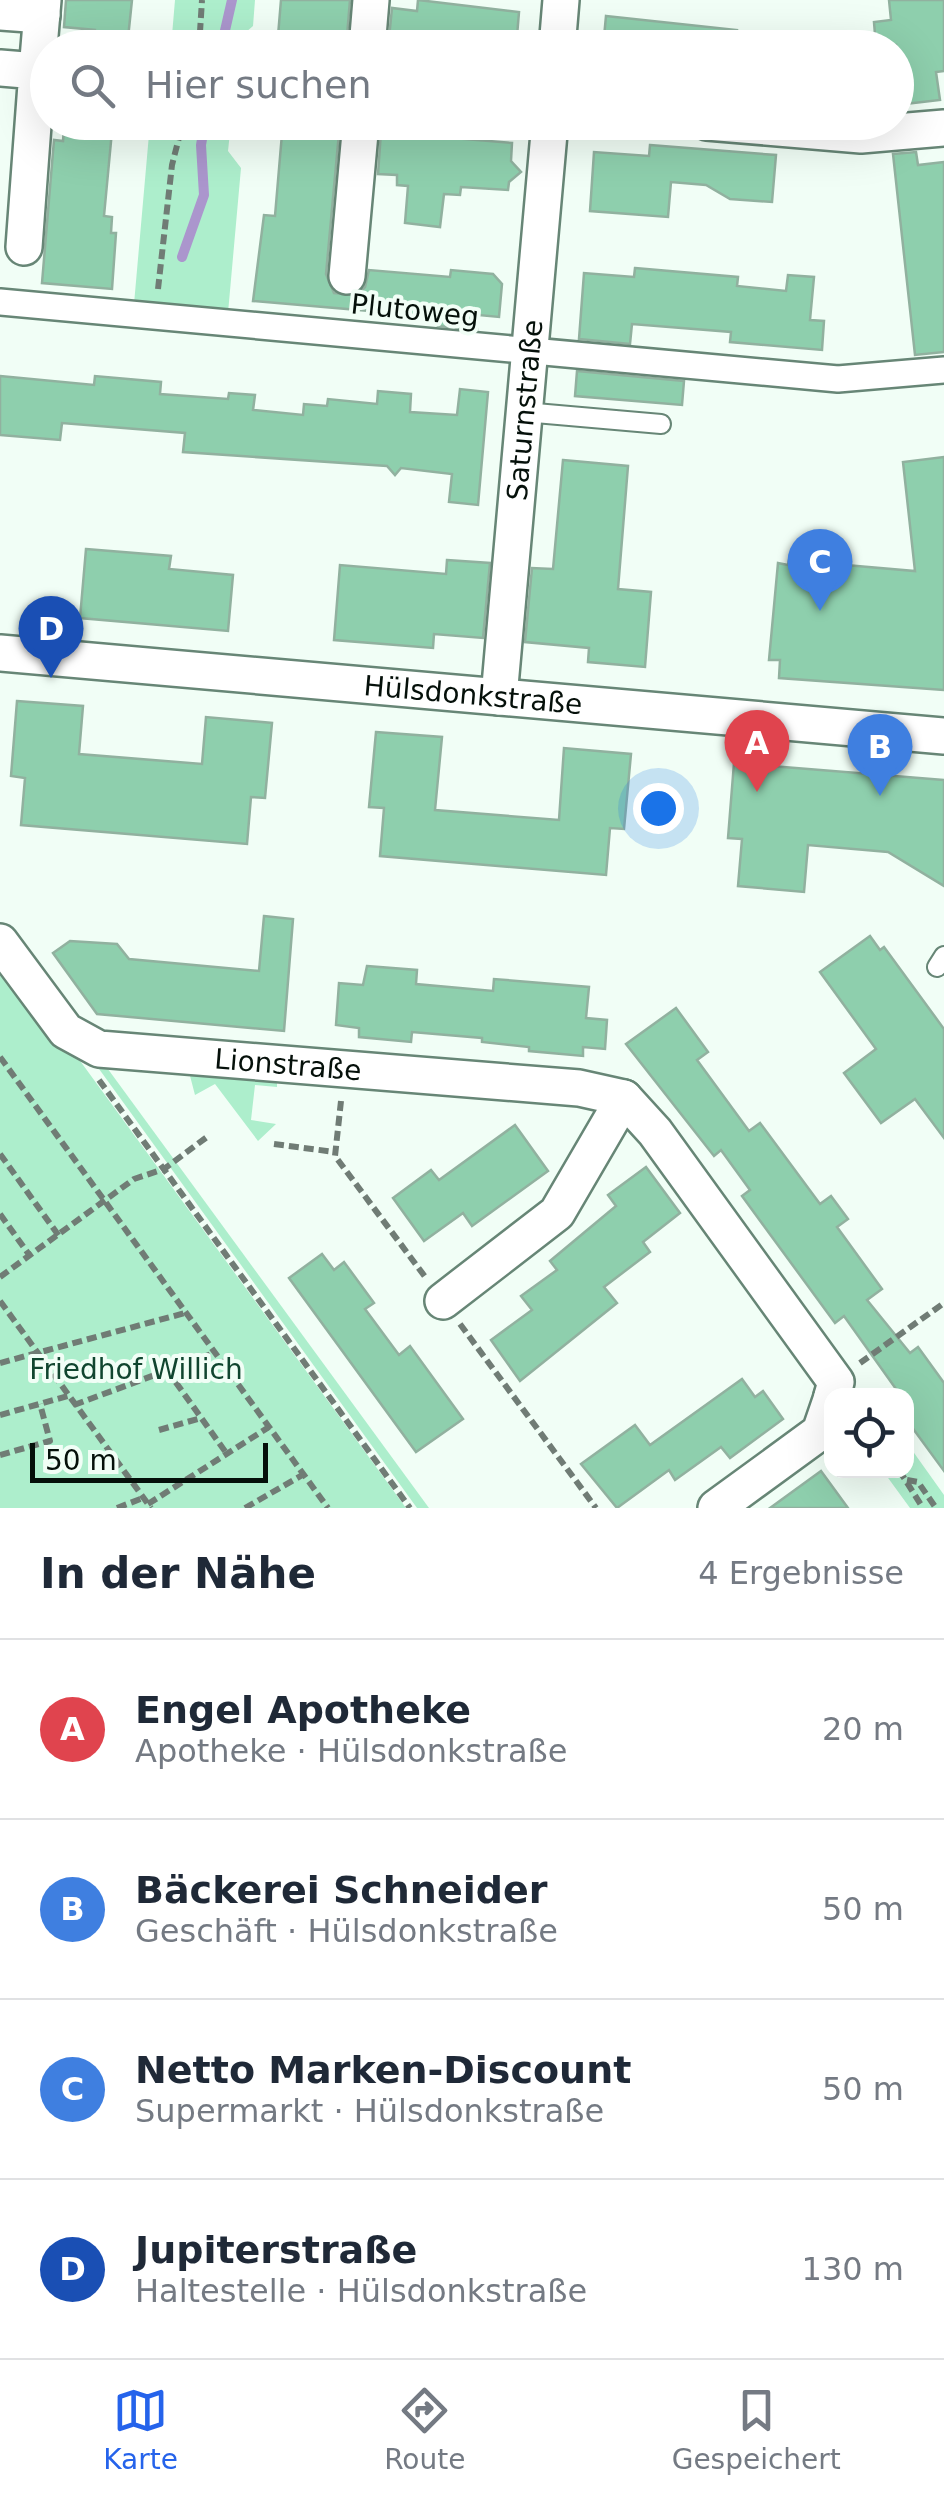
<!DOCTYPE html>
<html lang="de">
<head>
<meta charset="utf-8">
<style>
	:root { --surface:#fff; --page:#f6f6f7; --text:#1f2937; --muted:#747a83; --line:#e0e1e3; --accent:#2563eb }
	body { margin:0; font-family:"DejaVu Sans",sans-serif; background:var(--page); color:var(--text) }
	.controls { position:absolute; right:30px; bottom:30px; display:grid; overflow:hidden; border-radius:20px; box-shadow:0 10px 40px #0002 }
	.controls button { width:90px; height:90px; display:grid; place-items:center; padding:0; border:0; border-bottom:2px solid var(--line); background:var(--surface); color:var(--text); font:50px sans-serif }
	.scale { position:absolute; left:30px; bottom:25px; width:238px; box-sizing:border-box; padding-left:10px; border:5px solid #05100a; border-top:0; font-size:28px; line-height:35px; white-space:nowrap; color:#05100a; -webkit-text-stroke:8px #f1fef6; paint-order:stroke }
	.you { position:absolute; left:658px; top:808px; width:35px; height:35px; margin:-25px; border:8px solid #fff; border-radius:50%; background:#1a73e8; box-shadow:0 0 0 15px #1a73e833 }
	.badge { display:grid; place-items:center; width:65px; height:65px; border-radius:50%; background:var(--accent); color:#fff; font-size:32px; font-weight:700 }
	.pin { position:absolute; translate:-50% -82px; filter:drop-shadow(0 2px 5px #0008) }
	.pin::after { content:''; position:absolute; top:52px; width:35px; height:30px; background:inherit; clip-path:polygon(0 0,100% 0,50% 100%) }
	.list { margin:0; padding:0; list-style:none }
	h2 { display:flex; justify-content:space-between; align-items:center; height:130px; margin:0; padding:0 40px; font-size:42px }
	h2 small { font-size:32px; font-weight:400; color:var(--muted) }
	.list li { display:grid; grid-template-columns:65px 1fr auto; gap:30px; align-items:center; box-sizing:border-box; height:180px; padding:0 40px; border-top:2px solid var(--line) }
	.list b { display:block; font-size:38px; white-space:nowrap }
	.list p { margin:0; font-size:32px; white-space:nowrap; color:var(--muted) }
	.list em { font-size:32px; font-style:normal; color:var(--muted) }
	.icon { flex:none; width:55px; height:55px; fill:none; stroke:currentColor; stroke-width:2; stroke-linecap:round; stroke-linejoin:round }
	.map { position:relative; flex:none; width:944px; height:1508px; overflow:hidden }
	.search { position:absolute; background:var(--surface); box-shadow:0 10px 40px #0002; left:30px; right:30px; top:30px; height:110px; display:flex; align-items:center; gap:25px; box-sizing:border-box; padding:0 35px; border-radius:55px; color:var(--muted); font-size:38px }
	.sheet { height:850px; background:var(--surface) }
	nav { display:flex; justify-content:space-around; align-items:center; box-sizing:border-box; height:140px; border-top:2px solid var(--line); background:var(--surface); font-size:28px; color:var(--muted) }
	nav a { display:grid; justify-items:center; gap:5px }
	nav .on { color:var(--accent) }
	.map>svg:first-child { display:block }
	.green { fill:#adeecc }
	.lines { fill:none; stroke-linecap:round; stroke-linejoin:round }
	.stream { stroke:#ab96cd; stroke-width:10 }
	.building { fill:#8ecfad; stroke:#91b19f; stroke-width:2.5 }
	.service-casing { stroke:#678676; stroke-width:22 }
	.pedestrian-casing { stroke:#678676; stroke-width:30 }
	.minor-casing { stroke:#678676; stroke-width:40 }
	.path { stroke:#707c75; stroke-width:6; stroke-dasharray:10 5; stroke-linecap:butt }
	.service { stroke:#fff; stroke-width:18 }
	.pedestrian { stroke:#fff; stroke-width:25 }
	.minor { stroke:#fff; stroke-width:35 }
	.labels { text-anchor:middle; stroke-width:8; stroke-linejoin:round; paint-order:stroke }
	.street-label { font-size:28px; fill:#05100a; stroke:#f1fef6 }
	.park-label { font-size:28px; fill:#10452f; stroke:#f1fef6 }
</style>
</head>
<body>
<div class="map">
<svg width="944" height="1508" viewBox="0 0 944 1508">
	<rect width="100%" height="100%" fill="#f1fef6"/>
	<g class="green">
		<path d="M 175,0 L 255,0 L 253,26 L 238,39 L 237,47 L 171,47 Z"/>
		<path d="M 150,123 L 231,123 L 228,151 L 241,168 L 228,313 L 134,304 Z"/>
		<path d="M 0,966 L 51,1036 L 78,1058 L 406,1508 L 0,1508 Z"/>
		<path d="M 94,1062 L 105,1065 L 429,1508 L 417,1508 Z"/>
		<path d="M 189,1072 L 277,1080 L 277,1087 L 255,1085 L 251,1120 L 276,1124 L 258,1141 L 215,1084 L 195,1095 Z"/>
		<path d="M 907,1443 L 944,1495 L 944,1508 L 910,1508 L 883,1471 L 906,1470 Z"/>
	</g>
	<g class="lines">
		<g class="stream">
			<path d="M 221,48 L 232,0"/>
			<path d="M 182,257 L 204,195 L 201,145 L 205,122"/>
		</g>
	</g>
	<g class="building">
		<path d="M 66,0 L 132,0 L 127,48 L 97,48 L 95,30 L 64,27 Z"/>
		<path d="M 281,0 L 350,0 L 346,48 L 277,48 Z"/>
		<path d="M 418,0 L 519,12 L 516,48 L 388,48 L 392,8 L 417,11 Z"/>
		<path d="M 889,0 L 944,0 L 944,71 L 936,72 L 940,100 L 896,105 L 896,45 L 876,47 L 874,22 L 891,20 Z"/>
		<path d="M 606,16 L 737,30 L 736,48 L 603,48 Z"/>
		<path d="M 283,122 L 340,122 L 326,274 L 334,293 L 357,295 L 365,287 L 369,270 L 450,277 L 451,270 L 493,274 L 502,284 L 499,317 L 479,315 L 477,330 L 438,326 L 439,317 L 253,301 L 264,215 L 275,216 Z"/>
		<path d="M 64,127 L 112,131 L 104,216 L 112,217 L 111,233 L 116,233 L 112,289 L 42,283 L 54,140 L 63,141 Z"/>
		<path d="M 381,132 L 512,143 L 511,161 L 521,172 L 509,182 L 508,190 L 461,187 L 460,195 L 444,194 L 440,227 L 405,223 L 408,186 L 397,185 L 397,175 L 378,174 Z"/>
		<path d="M 650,145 L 776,155 L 772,202 L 730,199 L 706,185 L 671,182 L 668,217 L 590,211 L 594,152 L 649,156 Z"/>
		<path d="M 916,152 L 918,165 L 944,162 L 944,352 L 915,355 L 893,154 Z"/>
		<path d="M 635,268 L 738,277 L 737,286 L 786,291 L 788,275 L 814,277 L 810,320 L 824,321 L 822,350 L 730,342 L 731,332 L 632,324 L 630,344 L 579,339 L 584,273 L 634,277 Z"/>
		<path d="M 577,371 L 684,381 L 682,405 L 575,396 Z"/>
		<path d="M 0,376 L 94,385 L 95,376 L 161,382 L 160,394 L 228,399 L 229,393 L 255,395 L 253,410 L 303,415 L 304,404 L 327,406 L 328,399 L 377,404 L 378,391 L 411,394 L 410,412 L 457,415 L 460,389 L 488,392 L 478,505 L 449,502 L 452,474 L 401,468 L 395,475 L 387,466 L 183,452 L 185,433 L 62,423 L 60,440 L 0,435 Z"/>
		<path d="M 944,457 L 944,690 L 779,678 L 780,660 L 769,660 L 778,563 L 788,565 L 789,560 L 915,571 L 903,462 Z"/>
		<path d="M 563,460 L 628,466 L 618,589 L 651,592 L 645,667 L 588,662 L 589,648 L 525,642 L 532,568 L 553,569 Z"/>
		<path d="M 86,549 L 171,556 L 169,569 L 233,575 L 228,631 L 80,618 Z"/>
		<path d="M 447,560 L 490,563 L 483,638 L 434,634 L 433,648 L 334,640 L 340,565 L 446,574 Z"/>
		<path d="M 17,701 L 83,706 L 79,754 L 202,764 L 206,717 L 272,723 L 265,798 L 251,797 L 247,844 L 21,825 L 25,778 L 11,776 Z"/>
		<path d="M 376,732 L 442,737 L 435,810 L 559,820 L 564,748 L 631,754 L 624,829 L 610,828 L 606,875 L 380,856 L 384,808 L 369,807 Z"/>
		<path d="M 734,763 L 944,780 L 944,886 L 888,852 L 808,845 L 804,892 L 738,886 L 742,839 L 728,838 Z"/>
		<path d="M 264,916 L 293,919 L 284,1031 L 97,1014 L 53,953 L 70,941 L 117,944 L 129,959 L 259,971 Z"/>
		<path d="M 870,936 L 880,950 L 884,947 L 944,1029 L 944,1138 L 915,1099 L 881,1123 L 844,1073 L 876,1049 L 820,972 Z"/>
		<path d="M 367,966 L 417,970 L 416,984 L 493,991 L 494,979 L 589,987 L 586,1018 L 607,1020 L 605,1049 L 583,1047 L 583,1056 L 529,1051 L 529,1047 L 482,1042 L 482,1038 L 412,1032 L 411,1042 L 359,1037 L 359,1028 L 336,1025 L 339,983 L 363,985 Z"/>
		<path d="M 676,1008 L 708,1052 L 697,1060 L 749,1131 L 760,1123 L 820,1204 L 831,1196 L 848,1219 L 837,1227 L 882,1289 L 867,1300 L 910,1353 L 918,1347 L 944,1383 L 944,1471 L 906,1419 L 906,1396 L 901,1396 L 844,1316 L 835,1323 L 742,1196 L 750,1190 L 721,1150 L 714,1156 L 626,1044 Z"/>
		<path d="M 515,1125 L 548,1171 L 472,1226 L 463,1213 L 424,1241 L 393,1198 L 431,1170 L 439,1180 Z"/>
		<path d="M 646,1167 L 680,1213 L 643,1242 L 650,1252 L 604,1287 L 617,1303 L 520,1381 L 491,1340 L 532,1310 L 521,1296 L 557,1270 L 550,1261 L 616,1206 L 608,1195 Z"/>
		<path d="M 322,1254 L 334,1270 L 344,1262 L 374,1303 L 365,1309 L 399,1355 L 410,1346 L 463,1419 L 416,1452 L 289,1278 Z"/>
		<path d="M 742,1379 L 755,1397 L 763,1391 L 783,1419 L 730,1458 L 721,1447 L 675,1480 L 669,1470 L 617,1508 L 581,1464 L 635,1425 L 650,1445 Z"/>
		<path d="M 821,1471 L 848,1508 L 770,1508 Z"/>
	</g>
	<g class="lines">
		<defs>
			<g id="service">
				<path d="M 524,412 L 661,424"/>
				<path d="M 937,967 L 944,956"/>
			</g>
			<path id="pedestrian" d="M 0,302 L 838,379 L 944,370"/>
			<g id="minor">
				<path d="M 0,12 L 42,15"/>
				<path d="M 367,48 L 371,0"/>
				<path d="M 557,48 L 561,0"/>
				<path d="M 0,68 L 37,71 L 24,247"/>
				<path d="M 37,71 L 43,0"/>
				<path d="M 707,122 L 861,135 L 944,128"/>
				<path d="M 347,276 L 361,122"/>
				<path id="s1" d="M 0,653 L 944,736"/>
				<path id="s2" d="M 499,697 L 550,122"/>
				<path id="s3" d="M 0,942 L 66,1031 L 99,1049 L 579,1088 L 624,1098 L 655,1132 L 836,1382 L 832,1396"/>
				<path d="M 443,1301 L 557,1213 L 624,1098"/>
				<path d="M 716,1508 L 820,1432 L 832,1397"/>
			</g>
		</defs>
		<use href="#service" class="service-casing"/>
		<use href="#pedestrian" class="pedestrian-casing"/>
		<use href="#minor" class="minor-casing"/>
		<g class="path">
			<path d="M 199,48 L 202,0"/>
			<path d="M 158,289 L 172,165 L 183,122"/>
			<path d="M 0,1057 L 328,1508"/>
			<path d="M 99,1080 L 410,1508"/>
			<path d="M 341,1101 L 335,1156 L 426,1278"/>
			<path d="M 274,1144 L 335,1152"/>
			<path d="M 0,1154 L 59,1236"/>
			<path d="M 0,1214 L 30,1256"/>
			<path d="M 0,1277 L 134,1179 L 164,1169 L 207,1137"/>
			<path d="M 0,1301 L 151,1508"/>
			<path d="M 460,1324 L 596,1508"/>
			<path d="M 0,1363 L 185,1313"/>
			<path d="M 860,1363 L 944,1303"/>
			<path d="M 167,1370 L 227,1454"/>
			<path d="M 74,1405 L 214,1353"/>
			<path d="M 0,1415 L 68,1396"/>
			<path d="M 159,1430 L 201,1418"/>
			<path d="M 0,1455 L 50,1441 L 40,1404"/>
			<path d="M 899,1470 L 923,1508"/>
			<path d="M 907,1480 L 918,1482 L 936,1508"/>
			<path d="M 148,1504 L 269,1427"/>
			<path d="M 117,1508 L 143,1498"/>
			<path d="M 245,1508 L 304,1474"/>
		</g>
		<use href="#service" class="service"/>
		<use href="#pedestrian" class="pedestrian"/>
		<use href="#minor" class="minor"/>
	</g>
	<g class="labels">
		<g class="street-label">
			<text transform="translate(415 310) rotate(6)" y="10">Plutoweg</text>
			<text dy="10" stroke="none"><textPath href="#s2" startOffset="288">Saturnstraße</textPath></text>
			<text dy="10" stroke="none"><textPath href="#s1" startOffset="475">Hülsdonkstraße</textPath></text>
			<text dy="10" stroke="none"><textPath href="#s3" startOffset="338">Lionstraße</textPath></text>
		</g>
		<g class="park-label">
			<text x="136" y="1379">Friedhof Willich</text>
		</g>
	</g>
</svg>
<div class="controls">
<button><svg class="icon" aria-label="locate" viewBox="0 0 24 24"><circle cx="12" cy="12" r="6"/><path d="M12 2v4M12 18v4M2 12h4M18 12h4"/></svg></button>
</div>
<div class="scale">50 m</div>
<div class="you"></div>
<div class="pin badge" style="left:757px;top:792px;background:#e0444e">A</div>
<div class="pin badge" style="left:880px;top:796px;background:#3f7fe0">B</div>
<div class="pin badge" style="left:820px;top:611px;background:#3f7fe0">C</div>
<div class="pin badge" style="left:51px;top:678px;background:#1a4fb4">D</div>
<div class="search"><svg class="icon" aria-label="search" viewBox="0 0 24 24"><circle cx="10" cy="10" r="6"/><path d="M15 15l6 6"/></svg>Hier suchen</div>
</div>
<section class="sheet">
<h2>In der Nähe<small>4 Ergebnisse</small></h2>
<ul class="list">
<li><span class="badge" style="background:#e0444e">A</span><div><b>Engel Apotheke</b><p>Apotheke · Hülsdonkstraße</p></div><em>20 m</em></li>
<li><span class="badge" style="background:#3f7fe0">B</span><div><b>Bäckerei Schneider</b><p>Geschäft · Hülsdonkstraße</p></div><em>50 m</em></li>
<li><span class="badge" style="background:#3f7fe0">C</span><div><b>Netto Marken-Discount</b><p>Supermarkt · Hülsdonkstraße</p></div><em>50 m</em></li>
<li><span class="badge" style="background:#1a4fb4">D</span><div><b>Jupiterstraße</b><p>Haltestelle · Hülsdonkstraße</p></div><em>130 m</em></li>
</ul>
</section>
<nav>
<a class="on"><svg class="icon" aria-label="map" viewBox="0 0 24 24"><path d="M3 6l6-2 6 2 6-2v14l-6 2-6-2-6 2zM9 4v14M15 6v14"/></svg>Karte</a>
<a><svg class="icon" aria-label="directions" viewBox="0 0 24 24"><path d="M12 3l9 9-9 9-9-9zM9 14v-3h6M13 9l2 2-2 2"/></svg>Route</a>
<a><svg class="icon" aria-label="saved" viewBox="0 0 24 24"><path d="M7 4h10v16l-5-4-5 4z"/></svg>Gespeichert</a>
</nav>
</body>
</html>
